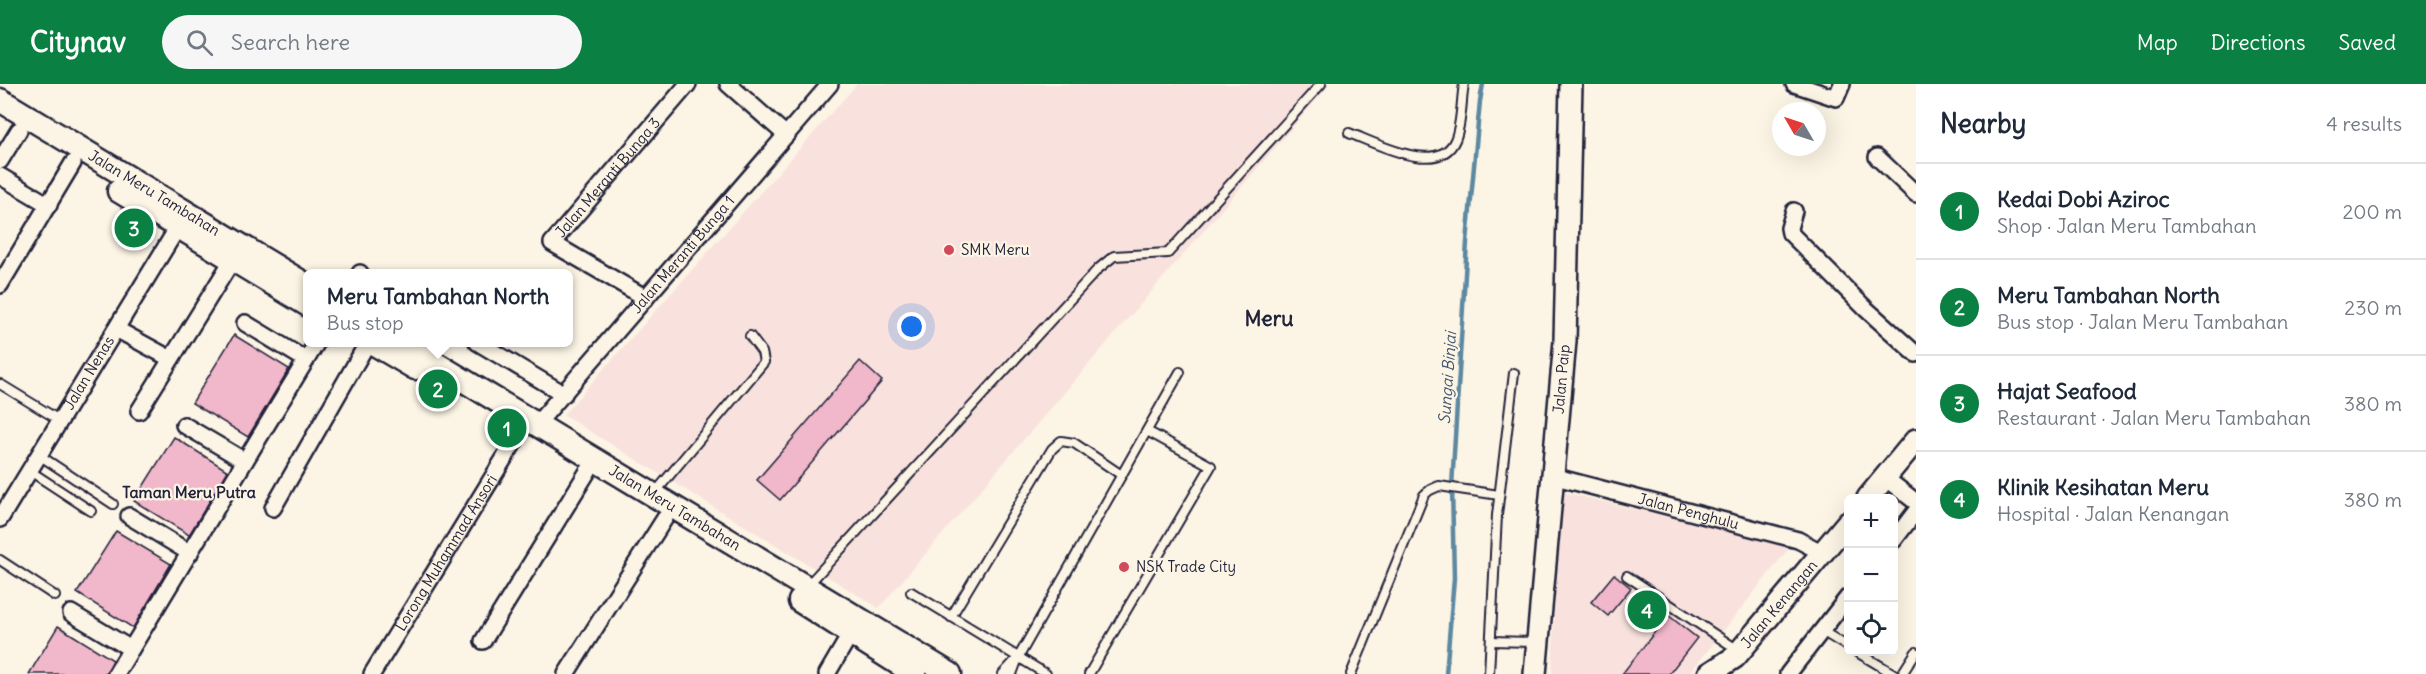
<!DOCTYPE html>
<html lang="en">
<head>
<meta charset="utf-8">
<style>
	:root { --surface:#fff; --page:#f6f6f7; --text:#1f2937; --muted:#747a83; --line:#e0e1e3; --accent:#0b8043 }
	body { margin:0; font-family:Delius,sans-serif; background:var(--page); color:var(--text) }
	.controls { position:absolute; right:18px; bottom:18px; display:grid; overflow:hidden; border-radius:9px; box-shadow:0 6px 24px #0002 }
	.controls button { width:54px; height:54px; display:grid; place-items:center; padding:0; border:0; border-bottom:2px solid var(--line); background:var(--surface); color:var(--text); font:30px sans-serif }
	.compass { position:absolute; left:1772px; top:18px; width:54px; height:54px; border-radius:50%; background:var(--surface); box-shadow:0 6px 24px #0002; rotate:309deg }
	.you { position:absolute; left:912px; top:243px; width:21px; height:21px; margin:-15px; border:4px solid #fff; border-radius:50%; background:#1a73e8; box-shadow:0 0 0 9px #1a73e833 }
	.badge { display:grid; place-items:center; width:39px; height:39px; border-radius:50%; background:var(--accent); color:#fff; font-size:20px; font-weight:700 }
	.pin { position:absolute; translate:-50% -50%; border:3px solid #fff; box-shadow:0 2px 6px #0006 }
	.popup { position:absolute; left:303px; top:185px; width:270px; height:78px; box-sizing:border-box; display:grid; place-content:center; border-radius:9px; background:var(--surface); filter:drop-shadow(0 2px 4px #0005); font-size:20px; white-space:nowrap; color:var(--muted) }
	.popup b { font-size:22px; color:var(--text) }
	.popup::after { content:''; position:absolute; left:50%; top:100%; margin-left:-12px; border:12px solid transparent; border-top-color:var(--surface) }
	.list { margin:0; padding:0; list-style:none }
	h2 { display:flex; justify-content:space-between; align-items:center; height:78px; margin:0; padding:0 24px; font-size:26px }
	h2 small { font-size:20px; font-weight:400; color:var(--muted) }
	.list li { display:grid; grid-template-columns:39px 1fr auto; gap:18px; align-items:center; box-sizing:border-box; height:96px; padding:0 24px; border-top:2px solid var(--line) }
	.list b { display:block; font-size:22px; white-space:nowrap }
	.list p { margin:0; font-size:20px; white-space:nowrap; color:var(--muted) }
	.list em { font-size:20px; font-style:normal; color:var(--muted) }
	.icon { flex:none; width:33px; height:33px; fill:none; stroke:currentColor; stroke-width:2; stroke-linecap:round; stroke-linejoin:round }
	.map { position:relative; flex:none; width:1916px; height:590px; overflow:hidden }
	header { display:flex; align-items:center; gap:36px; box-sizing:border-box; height:84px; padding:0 30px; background:var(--accent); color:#fff }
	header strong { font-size:28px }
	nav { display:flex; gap:33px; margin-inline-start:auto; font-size:21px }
	.search { width:420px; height:54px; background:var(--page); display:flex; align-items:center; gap:15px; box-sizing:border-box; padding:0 21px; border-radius:33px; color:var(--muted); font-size:22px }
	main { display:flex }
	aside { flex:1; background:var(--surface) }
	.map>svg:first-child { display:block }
	.built { fill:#f9e2dd }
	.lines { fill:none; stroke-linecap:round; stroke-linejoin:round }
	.stream { stroke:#5d88a1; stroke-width:4.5 }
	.building { fill:#f1b7ca; stroke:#22223b; stroke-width:1.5 }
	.lane-casing { stroke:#22223b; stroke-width:12 }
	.street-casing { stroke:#22223b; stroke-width:20 }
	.secondary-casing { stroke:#22223b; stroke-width:26 }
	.primary-casing { stroke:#22223b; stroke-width:27 }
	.lane { stroke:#fcf5e5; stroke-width:8 }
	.street { stroke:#fcf5e5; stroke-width:15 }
	.secondary { stroke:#fcf5e5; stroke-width:21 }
	.primary { stroke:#fcf5e5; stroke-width:22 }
	.poi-dot { fill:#d1495b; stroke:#fcf5e5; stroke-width:2 }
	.labels { text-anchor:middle; stroke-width:4.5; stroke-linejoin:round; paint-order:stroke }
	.street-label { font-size:15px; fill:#22223b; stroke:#fcf5e5 }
	.poi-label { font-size:15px; fill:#22223b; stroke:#fcf5e5; text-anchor:start }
	.water-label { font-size:16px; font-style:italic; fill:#3f556e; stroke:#fcf5e5 }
	.neighbourhood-label { font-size:16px; font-weight:bold; fill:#22223b; stroke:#fcf5e5 }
	.district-label { font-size:21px; font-weight:bold; fill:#22223b; stroke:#fcf5e5 }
</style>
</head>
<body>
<header>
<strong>Citynav</strong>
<div class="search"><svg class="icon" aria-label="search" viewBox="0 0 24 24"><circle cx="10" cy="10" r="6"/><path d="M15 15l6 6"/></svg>Search here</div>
<nav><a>Map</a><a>Directions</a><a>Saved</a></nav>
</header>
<main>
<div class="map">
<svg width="1916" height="590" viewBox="0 0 1916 590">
	<rect width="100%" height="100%" fill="#fcf5e5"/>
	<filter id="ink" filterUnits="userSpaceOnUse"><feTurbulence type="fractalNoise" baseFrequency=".0167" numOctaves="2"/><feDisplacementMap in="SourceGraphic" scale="12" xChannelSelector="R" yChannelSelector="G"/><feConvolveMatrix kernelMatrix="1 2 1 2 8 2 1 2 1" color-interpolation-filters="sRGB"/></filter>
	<g filter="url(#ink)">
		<g class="built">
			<path d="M 857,0 L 1330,0 L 879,524 L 563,331 Z"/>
			<path d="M 1559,407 L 1791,462 L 1689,590 L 1552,590 Z"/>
		</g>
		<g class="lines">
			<path class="stream" d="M 1446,590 L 1454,494 L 1452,402 L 1467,158 L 1480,17 L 1483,0"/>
		</g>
		<g class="building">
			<path d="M 234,251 L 289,285 L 248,353 L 192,319 Z"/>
			<path d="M 860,277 L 882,297 L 780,416 L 757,396 Z"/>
			<path d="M 174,353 L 228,387 L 189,451 L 134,417 Z"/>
			<path d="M 116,447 L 171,480 L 133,544 L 77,509 Z"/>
			<path d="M 1614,490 L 1631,504 L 1608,532 L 1591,518 Z"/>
			<path d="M 1668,531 L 1697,554 L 1669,590 L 1622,590 Z"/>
			<path d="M 58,542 L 113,576 L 106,590 L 29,590 Z"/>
		</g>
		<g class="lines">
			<defs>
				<g id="lane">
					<path d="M 1349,49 C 1376,59 1439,93 1455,56 C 1462,40 1461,17 1464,0"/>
					<path d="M 0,300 L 59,336"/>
					<path d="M 39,371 L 113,420"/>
					<path d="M 30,387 L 91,427"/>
					<path d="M 654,410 L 764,278 L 762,268 L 750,252"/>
					<path d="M 0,476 L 55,512"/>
					<path d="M 1627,492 L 1738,566"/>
					<path d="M 807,502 L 1098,185 L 1114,172 L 1168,169 L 1321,0"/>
					<path d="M 911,508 L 1046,590"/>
					<path d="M 951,533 L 1052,365 L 1061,357 L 1074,359 L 1120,390"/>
					<path d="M 1822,547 L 1848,563"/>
					<path d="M 1491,557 L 1537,558"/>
					<path d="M 1857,568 L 1894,590"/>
					<path d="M 1003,590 L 1014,578"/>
					<path d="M 1012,590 L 1018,574 L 1180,288"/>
					<path d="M 1089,590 L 1211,382 L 1147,347"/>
					<path d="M 1351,590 L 1424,411 L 1430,406 L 1439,402 L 1499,411"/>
					<path d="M 1489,590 L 1497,431 L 1514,289"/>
					<path d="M 1902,590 L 1916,568"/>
				</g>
				<g id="street">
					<path d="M 728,0 L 786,51"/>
					<path d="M 1794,0 L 1836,14 L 1842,0"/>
					<path d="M 1877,73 L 1916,110"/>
					<path d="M 0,77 L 19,46"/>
					<path d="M 0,92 L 49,121"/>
					<path d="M 1794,127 L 1789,144 L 1790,149 L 1866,225 L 1916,270"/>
					<path d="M 360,189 L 360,190"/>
					<path d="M 0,201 L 73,79"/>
					<path id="s1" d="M 646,214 L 552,159 L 688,0"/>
					<path d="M 245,239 L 306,276"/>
					<path d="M 116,245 L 171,275"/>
					<path d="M 477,258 L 564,310"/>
					<path d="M 139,327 L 233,175"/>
					<path d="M 184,341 L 245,377"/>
					<path id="s2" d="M 536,341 L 830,0"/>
					<path id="s3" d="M 1552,392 L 1798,456 L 1823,469"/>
					<path d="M 1885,394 L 1916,418"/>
					<path d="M 273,424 L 368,258"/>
					<path d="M 129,432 L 190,469"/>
					<path id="s4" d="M 0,435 L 178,143"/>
					<path d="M 1894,456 L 1916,427"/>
					<path d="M 71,529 L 131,565"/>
					<path d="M 483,557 L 588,387"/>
					<path d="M 116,590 L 317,258"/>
					<path id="s5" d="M 372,590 L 521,347"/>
					<path d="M 566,590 L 665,434"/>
					<path d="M 827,590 L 851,549"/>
					<path d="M 1788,590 L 1848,513"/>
				</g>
				<g id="secondary">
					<path d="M 1868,414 L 1916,356"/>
					<path id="s6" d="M 1535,590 L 1565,257 L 1571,0"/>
					<path id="s7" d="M 1709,590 L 1735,573 L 1848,438"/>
				</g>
				<g id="primary">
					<path id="s8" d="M 0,16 L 308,202"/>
					<path d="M 119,107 L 308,221"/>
					<path d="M 371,258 L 415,284"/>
					<path id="s9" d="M 400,258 L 950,590"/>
					<path d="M 800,517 L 915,590"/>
				</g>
			</defs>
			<use href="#lane" class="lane-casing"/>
			<use href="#street" class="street-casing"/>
			<use href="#secondary" class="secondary-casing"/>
			<use href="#primary" class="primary-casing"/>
			<use href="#lane" class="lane"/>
			<use href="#street" class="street"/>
			<use href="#secondary" class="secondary"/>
			<use href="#primary" class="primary"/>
		</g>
	</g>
	<g class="poi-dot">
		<circle cx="949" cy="166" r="6"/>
		<circle cx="1124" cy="483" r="6"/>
	</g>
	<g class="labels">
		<g class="street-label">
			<text dy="5" stroke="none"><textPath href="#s1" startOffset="195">Jalan Meranti Bunga 3</textPath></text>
			<text dy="5" stroke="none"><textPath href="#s8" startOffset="180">Jalan Meru Tambahan</textPath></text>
			<text dy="5" stroke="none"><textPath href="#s2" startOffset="225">Jalan Meranti Bunga 1</textPath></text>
			<text dy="5" stroke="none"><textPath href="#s4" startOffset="171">Jalan Nenas</textPath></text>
			<text dy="5" stroke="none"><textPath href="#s6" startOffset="296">Jalan Paip</textPath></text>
			<text dy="5" stroke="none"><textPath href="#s9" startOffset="321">Jalan Meru Tambahan</textPath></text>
			<text dy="5" stroke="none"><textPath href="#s3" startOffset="141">Jalan Penghulu</textPath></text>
			<text dy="5" stroke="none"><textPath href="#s5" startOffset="142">Lorong Muhammad Ansori</textPath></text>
			<text dy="5" stroke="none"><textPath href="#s7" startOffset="100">Jalan Kenangan</textPath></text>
		</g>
		<g class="poi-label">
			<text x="961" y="171">SMK Meru</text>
			<text x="1136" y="488">NSK Trade City</text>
		</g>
		<g class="water-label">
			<text transform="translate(1447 294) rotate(-86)" y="6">Sungai Binjai</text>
		</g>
		<g class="neighbourhood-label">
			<text x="189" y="414">Taman Meru Putra</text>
		</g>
		<g class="district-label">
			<text x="1269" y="242">Meru</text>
		</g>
	</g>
</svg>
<div class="controls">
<button>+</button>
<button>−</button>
<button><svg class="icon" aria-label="locate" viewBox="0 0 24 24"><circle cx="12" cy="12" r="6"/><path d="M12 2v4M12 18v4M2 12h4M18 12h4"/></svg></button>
</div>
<svg class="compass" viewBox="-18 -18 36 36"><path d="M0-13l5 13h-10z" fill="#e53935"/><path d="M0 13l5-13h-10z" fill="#747a83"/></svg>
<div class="you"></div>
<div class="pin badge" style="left:507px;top:344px">1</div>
<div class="pin badge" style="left:438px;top:305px">2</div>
<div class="popup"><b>Meru Tambahan North</b>Bus stop</div>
<div class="pin badge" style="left:134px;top:144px">3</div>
<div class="pin badge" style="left:1647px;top:526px">4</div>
</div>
<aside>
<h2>Nearby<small>4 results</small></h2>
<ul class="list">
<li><span class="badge">1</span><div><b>Kedai Dobi Aziroc</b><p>Shop · Jalan Meru Tambahan</p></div><em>200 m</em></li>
<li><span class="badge">2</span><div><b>Meru Tambahan North</b><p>Bus stop · Jalan Meru Tambahan</p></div><em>230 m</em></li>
<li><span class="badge">3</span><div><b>Hajat Seafood</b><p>Restaurant · Jalan Meru Tambahan</p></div><em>380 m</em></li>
<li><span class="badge">4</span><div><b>Klinik Kesihatan Meru</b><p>Hospital · Jalan Kenangan</p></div><em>380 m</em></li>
</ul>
</aside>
</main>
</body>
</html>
